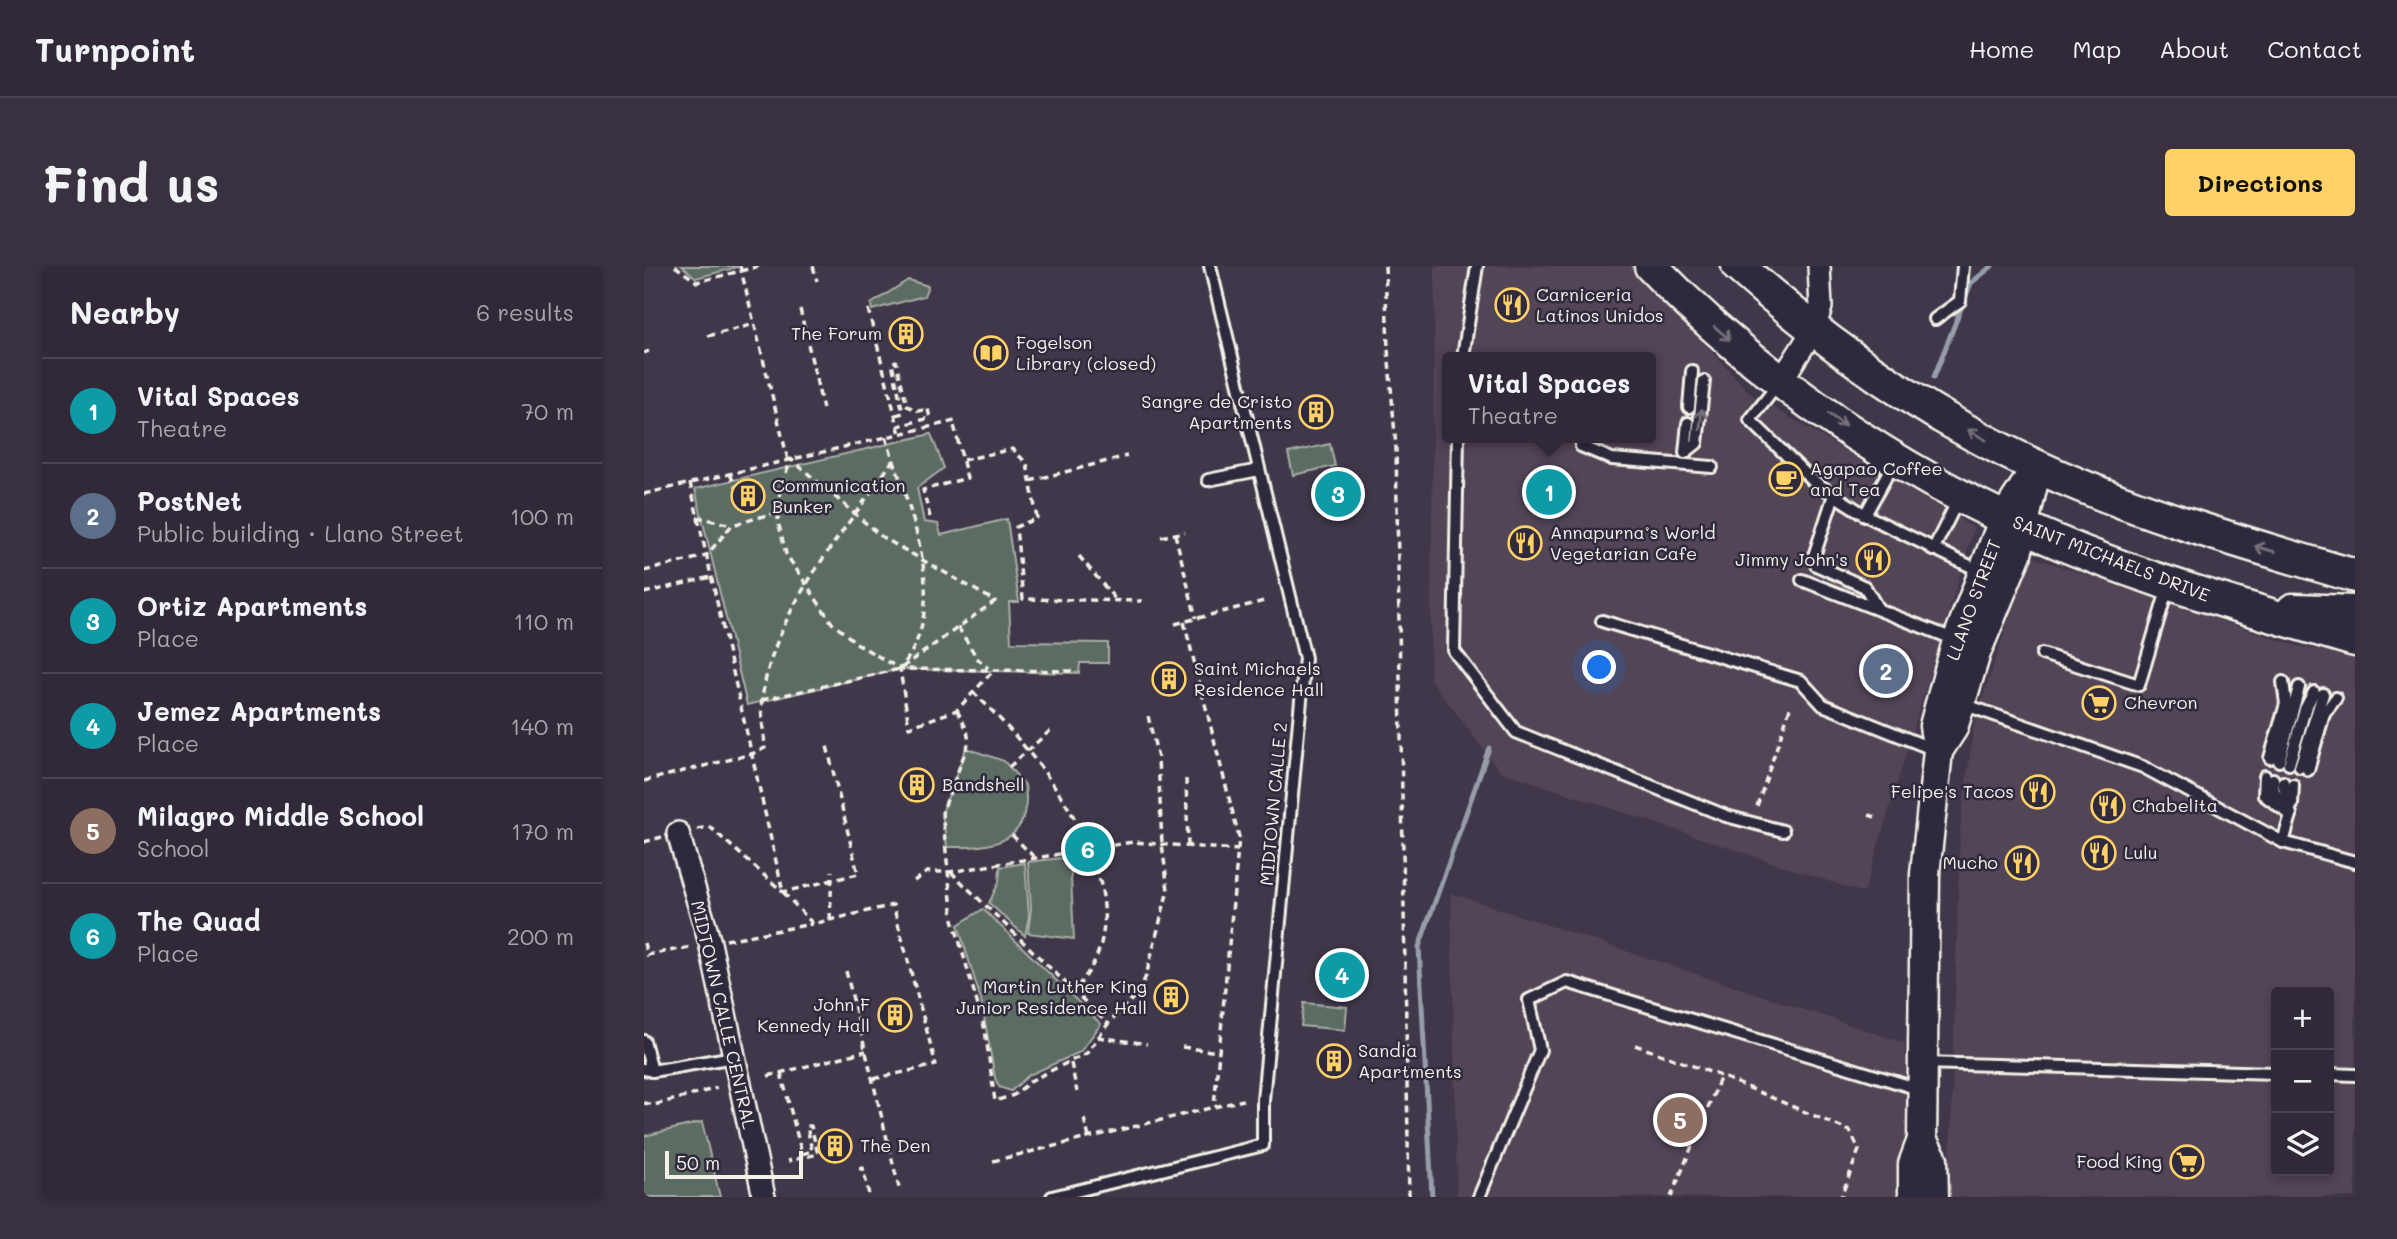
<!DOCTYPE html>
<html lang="en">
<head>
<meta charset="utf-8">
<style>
	:root { --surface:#312938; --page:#393140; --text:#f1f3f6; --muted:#a8a6ae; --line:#4c4553; --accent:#ffd166 }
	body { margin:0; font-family:Mali,sans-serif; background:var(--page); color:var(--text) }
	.controls { position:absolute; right:21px; bottom:21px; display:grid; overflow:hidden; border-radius:7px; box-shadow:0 4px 10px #0003 }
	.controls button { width:63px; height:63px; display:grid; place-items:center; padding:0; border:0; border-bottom:2px solid var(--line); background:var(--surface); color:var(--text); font:35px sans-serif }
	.scale { position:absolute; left:21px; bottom:18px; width:138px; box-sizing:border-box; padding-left:7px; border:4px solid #f4f1e8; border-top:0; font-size:19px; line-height:24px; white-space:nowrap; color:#f4f1e8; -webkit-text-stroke:5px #2f2a3d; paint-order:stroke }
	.you { position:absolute; left:956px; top:402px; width:24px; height:24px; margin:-18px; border:5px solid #fff; border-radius:50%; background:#1a73e8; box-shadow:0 0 0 10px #1a73e833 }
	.badge { display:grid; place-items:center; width:46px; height:46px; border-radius:50%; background:var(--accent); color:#fff; font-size:23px; font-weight:700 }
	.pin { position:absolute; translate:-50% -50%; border:4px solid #fff; box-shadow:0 2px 7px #0006 }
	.popup { position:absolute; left:798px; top:86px; width:214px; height:91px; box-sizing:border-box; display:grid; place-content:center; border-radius:7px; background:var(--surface); filter:drop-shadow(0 2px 5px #0005); font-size:23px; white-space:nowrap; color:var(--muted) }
	.popup b { font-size:26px; color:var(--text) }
	.popup::after { content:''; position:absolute; left:50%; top:100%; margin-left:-14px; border:14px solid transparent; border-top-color:var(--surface) }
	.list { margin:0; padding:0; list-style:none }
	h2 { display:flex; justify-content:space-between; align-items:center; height:91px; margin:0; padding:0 28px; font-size:30px }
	h2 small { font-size:23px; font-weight:400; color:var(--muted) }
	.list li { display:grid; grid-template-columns:46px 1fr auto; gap:21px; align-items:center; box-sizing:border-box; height:105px; padding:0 28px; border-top:2px solid var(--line) }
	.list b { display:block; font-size:26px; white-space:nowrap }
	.list p { margin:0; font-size:23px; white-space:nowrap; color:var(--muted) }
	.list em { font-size:23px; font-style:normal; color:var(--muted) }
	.icon { flex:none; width:38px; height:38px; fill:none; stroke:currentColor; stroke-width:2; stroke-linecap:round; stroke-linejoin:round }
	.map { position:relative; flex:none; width:1711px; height:931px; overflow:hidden; border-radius:7px }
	header { display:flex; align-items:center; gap:42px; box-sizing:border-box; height:98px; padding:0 35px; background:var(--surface); border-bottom:2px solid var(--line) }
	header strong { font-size:33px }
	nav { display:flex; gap:38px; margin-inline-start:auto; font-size:24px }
	.intro { display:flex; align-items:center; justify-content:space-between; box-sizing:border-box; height:168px; padding:0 42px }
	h1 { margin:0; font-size:49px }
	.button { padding:18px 32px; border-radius:7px; background:var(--accent); color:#111; font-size:24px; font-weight:700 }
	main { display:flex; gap:42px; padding:0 42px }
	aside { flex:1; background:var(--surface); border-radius:7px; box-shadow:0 4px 10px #0003 }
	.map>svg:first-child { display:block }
	.built { fill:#514457; fill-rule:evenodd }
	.green { fill:#5b6c64; stroke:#a8aea6; stroke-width:2 }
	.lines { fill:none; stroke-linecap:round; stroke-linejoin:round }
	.stream { stroke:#959eaa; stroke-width:5 }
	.lane-casing { stroke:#f4f1e8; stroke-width:16 }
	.street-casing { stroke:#f4f1e8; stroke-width:26 }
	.secondary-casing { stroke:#f4f1e8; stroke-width:33 }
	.primary-casing { stroke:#f4f1e8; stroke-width:37 }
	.path { stroke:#f4f1e8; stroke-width:3.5; stroke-dasharray:7 5; stroke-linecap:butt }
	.lane { stroke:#2f2a3d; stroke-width:10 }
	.street { stroke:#2f2a3d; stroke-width:21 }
	.secondary { stroke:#2f2a3d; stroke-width:28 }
	.primary { stroke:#2f2a3d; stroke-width:32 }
	.oneway { stroke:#747079 }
	.labels { text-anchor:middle; stroke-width:5; stroke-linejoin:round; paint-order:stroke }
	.poi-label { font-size:18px; fill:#f4f1e8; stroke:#2f2a3d; text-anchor:start }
	.street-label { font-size:18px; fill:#f4f1e8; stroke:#2f2a3d }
</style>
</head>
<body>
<header>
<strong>Turnpoint</strong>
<nav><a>Home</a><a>Map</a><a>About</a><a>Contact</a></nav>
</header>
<div class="intro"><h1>Find us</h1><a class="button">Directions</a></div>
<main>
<aside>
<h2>Nearby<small>6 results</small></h2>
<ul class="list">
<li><span class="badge" style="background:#0f9aa8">1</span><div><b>Vital Spaces</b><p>Theatre</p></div><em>70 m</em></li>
<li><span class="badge" style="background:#5c6f8a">2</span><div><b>PostNet</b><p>Public building · Llano Street</p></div><em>100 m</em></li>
<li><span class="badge" style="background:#0f9aa8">3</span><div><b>Ortiz Apartments</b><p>Place</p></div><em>110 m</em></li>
<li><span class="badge" style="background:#0f9aa8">4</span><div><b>Jemez Apartments</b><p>Place</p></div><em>140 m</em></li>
<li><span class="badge" style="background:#8d6e63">5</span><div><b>Milagro Middle School</b><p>School</p></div><em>170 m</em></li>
<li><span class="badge" style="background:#0f9aa8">6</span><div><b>The Quad</b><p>Place</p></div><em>200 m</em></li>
</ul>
</aside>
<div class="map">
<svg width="1711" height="931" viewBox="0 0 1711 931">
	<rect width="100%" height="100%" fill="#41374a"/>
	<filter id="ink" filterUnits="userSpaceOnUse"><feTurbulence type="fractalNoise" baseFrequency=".0143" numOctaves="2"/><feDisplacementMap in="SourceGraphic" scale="14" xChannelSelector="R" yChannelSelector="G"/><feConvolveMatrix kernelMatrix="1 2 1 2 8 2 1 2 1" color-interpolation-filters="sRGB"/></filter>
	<g filter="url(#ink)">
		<g class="built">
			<path d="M 791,0 L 989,0 L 1107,128 L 1330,262 L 1220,627 L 856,505 L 786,413 ZM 804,91 L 1006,91 L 1006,172 L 804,172 Z"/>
			<path d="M 1386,290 L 1653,380 L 1711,391 L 1711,931 L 1305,931 L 1316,563 L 1330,458 ZM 1632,726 L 1685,726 L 1685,905 L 1632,905 Z"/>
			<path d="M 807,627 L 1261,777 L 1262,931 L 813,931 Z"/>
		</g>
		<g class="green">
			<path d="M 38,0 L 93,0 L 94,1 L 52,12 Z"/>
			<path d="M 264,14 L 284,20 L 280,30 L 228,44 L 227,38 Z"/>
			<path d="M 287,168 L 300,202 L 273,222 L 280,256 L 294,258 L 297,269 L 363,253 L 375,336 L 365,336 L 367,376 L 464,377 L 464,397 L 436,397 L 435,407 L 256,403 L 103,439 L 51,223 Z"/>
			<path d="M 686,178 L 691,200 L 649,209 L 644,187 Z"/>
			<path d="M 322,482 L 360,495 L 381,519 C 389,577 350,582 303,581 L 298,547 Z"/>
			<path d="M 426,591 L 430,673 L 384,667 L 387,643 L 384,596 Z"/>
			<path d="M 381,597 L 385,650 L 381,670 L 345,637 L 355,616 L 356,601 Z"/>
			<path d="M 339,643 L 457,758 L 436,786 L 385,809 L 367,825 L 355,821 L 351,812 L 337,734 L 314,659 Z"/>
			<path d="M 660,737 L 703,741 L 701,764 L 657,760 Z"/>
			<path d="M 58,856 L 76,931 L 0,931 L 0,870 Z"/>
		</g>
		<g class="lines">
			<g class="stream">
				<path d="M 1290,111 L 1327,17 L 1348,0"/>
				<path d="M 788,931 L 775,681 L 845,482"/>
			</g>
			<defs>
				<g id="lane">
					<path d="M 1291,53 L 1316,35 L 1319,0"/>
					<path d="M 819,91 L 833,0"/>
					<path d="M 1135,117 L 1106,154 L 1168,214 L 1190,229 L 1221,249 L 1338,306"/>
					<path d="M 1045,141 L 1048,105"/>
					<path d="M 814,172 L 810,385 L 872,466 L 1082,550 L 1139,565"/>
					<path d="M 937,180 L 968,193 L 1068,201"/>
					<path d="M 1043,185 L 1053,177 L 1060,115"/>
					<path d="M 1041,187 L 1044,157"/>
					<path d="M 564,214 L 615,204"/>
					<path d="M 1190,229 L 1169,293 L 1172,299 L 1221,321 L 1234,343"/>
					<path d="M 1221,249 L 1250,196"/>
					<path d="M 1289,284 L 1315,232"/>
					<path d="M 1158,314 L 1312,374"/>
					<path d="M 958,355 L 1157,415 L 1179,439 L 1291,484"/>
					<path d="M 1398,388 L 1495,419 L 1524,321"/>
					<path d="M 1319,438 L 1499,501 L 1639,576 L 1711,596"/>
					<path d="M 1626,492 L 1642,438 L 1639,416"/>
					<path d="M 1635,495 L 1655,421"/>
					<path d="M 1645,498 L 1661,443 L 1670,426"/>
					<path d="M 1656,501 L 1679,428"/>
					<path d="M 1664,504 L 1680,448 L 1692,432"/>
					<path d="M 1621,510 L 1620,529 L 1647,549"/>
					<path d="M 1629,513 L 1630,526 L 1641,541"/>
					<path d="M 1639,516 L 1647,549 L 1639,576"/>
					<path d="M 1648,539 L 1649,519"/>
					<path d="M 0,775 L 8,805"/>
					<path d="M 1279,797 L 1632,807"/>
					<path d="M 0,803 L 8,805 L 90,791"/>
					<path d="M 1685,808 L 1711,809"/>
					<path d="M 408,931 L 619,879 L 619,834 L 661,392 L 566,0"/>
					<path d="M 835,931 L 896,784 L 885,734 L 923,716 L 1278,824"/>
				</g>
				<g id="street">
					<path d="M 1137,115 L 1170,63 L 1177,41 L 1175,0"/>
					<path d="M 34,567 L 66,677 L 120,931"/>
				</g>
				<g id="secondary">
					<path d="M 1393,201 L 1373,288 L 1332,387 L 1309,462 L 1294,485 L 1290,460 L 1313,375 L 1360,252 Z"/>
					<path d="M 1278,874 L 1289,893 L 1290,931"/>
					<path d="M 1269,931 L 1269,898 L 1278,874 L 1281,608 L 1294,485"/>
				</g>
				<g id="primary">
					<path d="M 1007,0 C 1106,103 1230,190 1360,252 C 1472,306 1592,339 1711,374"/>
					<path d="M 1094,0 C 1184,80 1285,151 1394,201 C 1496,248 1604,278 1711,310"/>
					<path d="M 1649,344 L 1711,346"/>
				</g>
			</defs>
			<use href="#lane" class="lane-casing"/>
			<use href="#street" class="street-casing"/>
			<use href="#secondary" class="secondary-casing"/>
			<use href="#primary" class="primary-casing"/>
			<g class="path">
				<path d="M 31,0 L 53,16 L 116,0"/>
				<path d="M 96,0 L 144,194"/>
				<path d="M 169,0 L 173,15"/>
				<path d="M 741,0 L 744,83 L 752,182 L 765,931"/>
				<path d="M 156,43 L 179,143"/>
				<path d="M 224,43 L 256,168"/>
				<path d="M 64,70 L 111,58"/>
				<path d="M 0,87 L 5,85"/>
				<path d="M 252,149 L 259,147 L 248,97 L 252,95 L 263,140 L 275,145 L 284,143 L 286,152 L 254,160"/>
				<path d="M 242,171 C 264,243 310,337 256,403 L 265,461 L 313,444 L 349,405"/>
				<path d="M 319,194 L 369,183 L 383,198 L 393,252 L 372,261 L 379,333 L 498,335"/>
				<path d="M 86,208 L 93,223"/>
				<path d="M 386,215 L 483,190"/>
				<path d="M 46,217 L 139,626 L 169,658 L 249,639 L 292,799 L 229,813"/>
				<path d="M 0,228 L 315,154"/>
				<path d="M 53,251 L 88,259"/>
				<path d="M 286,251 L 279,224 L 323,212 L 309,155"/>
				<path d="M 531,268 L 552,352"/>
				<path d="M 517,271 L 541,266"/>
				<path d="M 435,290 L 472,334"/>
				<path d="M 0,305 L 62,290 L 88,259 L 134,246"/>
				<path d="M 0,327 L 67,311"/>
				<path d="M 540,356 L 595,571 L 570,840"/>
				<path d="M 531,358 L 620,335"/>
				<path d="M 314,361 L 333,392 L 344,402"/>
				<path d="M 329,426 C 396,489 517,635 430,724"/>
				<path d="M 118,434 L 256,403 L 351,335 L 238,271 L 147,193 L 136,223 L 134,255 L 142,288 L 188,357 L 215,379 L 256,403 L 430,405"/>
				<path d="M 313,444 L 323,464 L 325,476 L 298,547 L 309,653 L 341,764 L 351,835 L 370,829 L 388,814 L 443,787 L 464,758 L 494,727 L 502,710 L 524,624 L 518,578 L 514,492 L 504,450"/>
				<path d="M 365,501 L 408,463"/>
				<path d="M 542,513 L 544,580"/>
				<path d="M 0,515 L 108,488 L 121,482 C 120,466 116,448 118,433 C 131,339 199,270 249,194"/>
				<path d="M 1113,540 L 1147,439"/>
				<path d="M 1225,549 L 1231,551"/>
				<path d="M 53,563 L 66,561 L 139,626 L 214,608 L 183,480"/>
				<path d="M 368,569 L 391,592"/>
				<path d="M 0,576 L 18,571"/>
				<path d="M 307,606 L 464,758"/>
				<path d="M 270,615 L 283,606 L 306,606 L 489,576 L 594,584"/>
				<path d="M 186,654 L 188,605"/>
				<path d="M 82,674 L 168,658"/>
				<path d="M 0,677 L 3,689 L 47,681"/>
				<path d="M 202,705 L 255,922"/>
				<path d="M 454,771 L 503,778"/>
				<path d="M 991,779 L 1077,810 L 1206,865 L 1215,884 L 1197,931"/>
				<path d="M 538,781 L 574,786"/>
				<path d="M 427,797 L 433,826"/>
				<path d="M 137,807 L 158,888 L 168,885 L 163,860 L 167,860 L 174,888 L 144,895"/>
				<path d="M 124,810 L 222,785"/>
				<path d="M 0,837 L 10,839 L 73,822"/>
				<path d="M 440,853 L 445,871"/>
				<path d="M 349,895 L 599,834"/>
				<path d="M 215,903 L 219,902 L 225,929"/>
				<path d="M 1027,931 L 1077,810"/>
			</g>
			<use href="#lane" class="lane"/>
			<use href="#street" class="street"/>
			<use href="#secondary" class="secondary"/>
			<use href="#primary" class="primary"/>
		</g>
		<defs><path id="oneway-shaft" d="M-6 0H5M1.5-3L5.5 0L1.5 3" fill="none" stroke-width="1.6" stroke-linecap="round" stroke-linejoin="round" transform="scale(1.75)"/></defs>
		<g class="oneway">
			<use href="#oneway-shaft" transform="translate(1078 67) rotate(41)"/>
			<use href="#oneway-shaft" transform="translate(1057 153) rotate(-84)"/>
			<use href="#oneway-shaft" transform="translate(1193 154) rotate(35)"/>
			<use href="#oneway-shaft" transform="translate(1333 169) rotate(-150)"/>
			<use href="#oneway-shaft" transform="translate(1621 283) rotate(-164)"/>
		</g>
	</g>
	<defs>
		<symbol id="restaurant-ring" viewBox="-11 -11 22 22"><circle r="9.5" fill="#2f2a3d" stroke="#ffd166" stroke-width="1.5"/><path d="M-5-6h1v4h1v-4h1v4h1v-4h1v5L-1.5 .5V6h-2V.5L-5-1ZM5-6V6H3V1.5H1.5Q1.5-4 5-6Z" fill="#ffd166"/></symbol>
		<symbol id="building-ring" viewBox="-11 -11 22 22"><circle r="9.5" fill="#2f2a3d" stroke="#ffd166" stroke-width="1.5"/><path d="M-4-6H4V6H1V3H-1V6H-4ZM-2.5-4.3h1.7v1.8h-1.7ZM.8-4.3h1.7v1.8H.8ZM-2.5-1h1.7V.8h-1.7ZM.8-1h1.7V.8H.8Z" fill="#ffd166"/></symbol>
		<symbol id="library-ring" viewBox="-11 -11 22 22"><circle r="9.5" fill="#2f2a3d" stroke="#ffd166" stroke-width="1.5"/><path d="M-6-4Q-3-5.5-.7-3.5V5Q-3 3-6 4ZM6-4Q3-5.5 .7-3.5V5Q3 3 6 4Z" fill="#ffd166"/></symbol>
		<symbol id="cafe-ring" viewBox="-11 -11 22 22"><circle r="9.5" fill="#2f2a3d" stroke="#ffd166" stroke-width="1.5"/><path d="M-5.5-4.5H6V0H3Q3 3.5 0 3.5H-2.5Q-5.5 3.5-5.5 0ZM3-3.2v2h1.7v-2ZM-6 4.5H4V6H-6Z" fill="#ffd166"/></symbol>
		<symbol id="supermarket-ring" viewBox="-11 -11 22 22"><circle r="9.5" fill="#2f2a3d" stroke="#ffd166" stroke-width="1.5"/><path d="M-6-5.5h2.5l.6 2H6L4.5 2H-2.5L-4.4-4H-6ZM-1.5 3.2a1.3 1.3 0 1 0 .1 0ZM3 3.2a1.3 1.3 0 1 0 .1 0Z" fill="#ffd166"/></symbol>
	</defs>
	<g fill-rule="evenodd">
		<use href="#restaurant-ring" x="849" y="20" width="38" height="38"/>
		<use href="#building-ring" x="243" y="49" width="38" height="38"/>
		<use href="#library-ring" x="328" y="68" width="38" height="38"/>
		<use href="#building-ring" x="653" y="127" width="38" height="38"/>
		<use href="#cafe-ring" x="1123" y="194" width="38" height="38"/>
		<use href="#building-ring" x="85" y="211" width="38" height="38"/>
		<use href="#restaurant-ring" x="862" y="258" width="38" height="38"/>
		<use href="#restaurant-ring" x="1210" y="275" width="38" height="38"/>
		<use href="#building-ring" x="506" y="394" width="38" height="38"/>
		<use href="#supermarket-ring" x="1436" y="418" width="38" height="38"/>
		<use href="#building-ring" x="254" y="500" width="38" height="38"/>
		<use href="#restaurant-ring" x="1375" y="507" width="38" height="38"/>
		<use href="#restaurant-ring" x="1445" y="521" width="38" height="38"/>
		<use href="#restaurant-ring" x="1436" y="568" width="38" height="38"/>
		<use href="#restaurant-ring" x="1359" y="578" width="38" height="38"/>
		<use href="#building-ring" x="508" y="712" width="38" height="38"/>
		<use href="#building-ring" x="232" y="730" width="38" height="38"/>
		<use href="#building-ring" x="671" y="776" width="38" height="38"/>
		<use href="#building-ring" x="172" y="861" width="38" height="38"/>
		<use href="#supermarket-ring" x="1524" y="877" width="38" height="38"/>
	</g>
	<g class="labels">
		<g class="poi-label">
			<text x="892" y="35">Carniceria<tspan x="892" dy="21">Latinos Unidos</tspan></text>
			<text x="238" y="74" text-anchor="end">The Forum</text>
			<text x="372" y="83">Fogelson<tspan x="372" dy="21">Library (closed)</tspan></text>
			<text x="648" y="142" text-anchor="end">Sangre de Cristo<tspan x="648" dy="21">Apartments</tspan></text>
			<text x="1166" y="209">Agapao Coffee<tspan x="1166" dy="21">and Tea</tspan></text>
			<text x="128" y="226">Communication<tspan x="128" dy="21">Bunker</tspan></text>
			<text x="906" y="273">Annapurna’s World<tspan x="906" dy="21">Vegetarian Cafe</tspan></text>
			<text x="1204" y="300" text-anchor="end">Jimmy John's</text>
			<text x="550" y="409">Saint Michaels<tspan x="550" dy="21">Residence Hall</tspan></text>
			<text x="1480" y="443">Chevron</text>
			<text x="298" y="525">Bandshell</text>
			<text x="1370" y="532" text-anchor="end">Felipe's Tacos</text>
			<text x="1488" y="546">Chabelita</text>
			<text x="1480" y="593">Lulu</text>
			<text x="1354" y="603" text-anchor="end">Mucho</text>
			<text x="503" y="727" text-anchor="end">Martin Luther King<tspan x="503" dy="21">Junior Residence Hall</tspan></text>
			<text x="226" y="745" text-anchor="end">John F<tspan x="226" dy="21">Kennedy Hall</tspan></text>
			<text x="714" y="791">Sandia<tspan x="714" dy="21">Apartments</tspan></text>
			<text x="216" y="886">The Den</text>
			<text x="1518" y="902" text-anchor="end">Food King</text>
		</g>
		<g class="street-label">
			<text transform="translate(1467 293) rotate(21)" y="6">SAINT MICHAELS DRIVE</text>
			<text transform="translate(1330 334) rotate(-70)" y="6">LLANO STREET</text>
			<text transform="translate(630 538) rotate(-85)" y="6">MIDTOWN CALLE 2</text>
			<text transform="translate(79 749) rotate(77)" y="6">MIDTOWN CALLE CENTRAL</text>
		</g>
	</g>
</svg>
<div class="controls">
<button>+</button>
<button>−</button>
<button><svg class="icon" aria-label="layers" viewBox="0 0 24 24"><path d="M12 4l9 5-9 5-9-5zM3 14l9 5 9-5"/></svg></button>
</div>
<div class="scale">50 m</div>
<div class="you"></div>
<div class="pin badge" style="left:905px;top:226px;background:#0f9aa8">1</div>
<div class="popup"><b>Vital Spaces</b>Theatre</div>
<div class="pin badge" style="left:1242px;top:405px;background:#5c6f8a">2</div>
<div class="pin badge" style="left:694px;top:228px;background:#0f9aa8">3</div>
<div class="pin badge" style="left:698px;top:709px;background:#0f9aa8">4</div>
<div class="pin badge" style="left:1036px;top:854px;background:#8d6e63">5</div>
<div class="pin badge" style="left:444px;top:583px;background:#0f9aa8">6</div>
</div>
</main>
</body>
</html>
